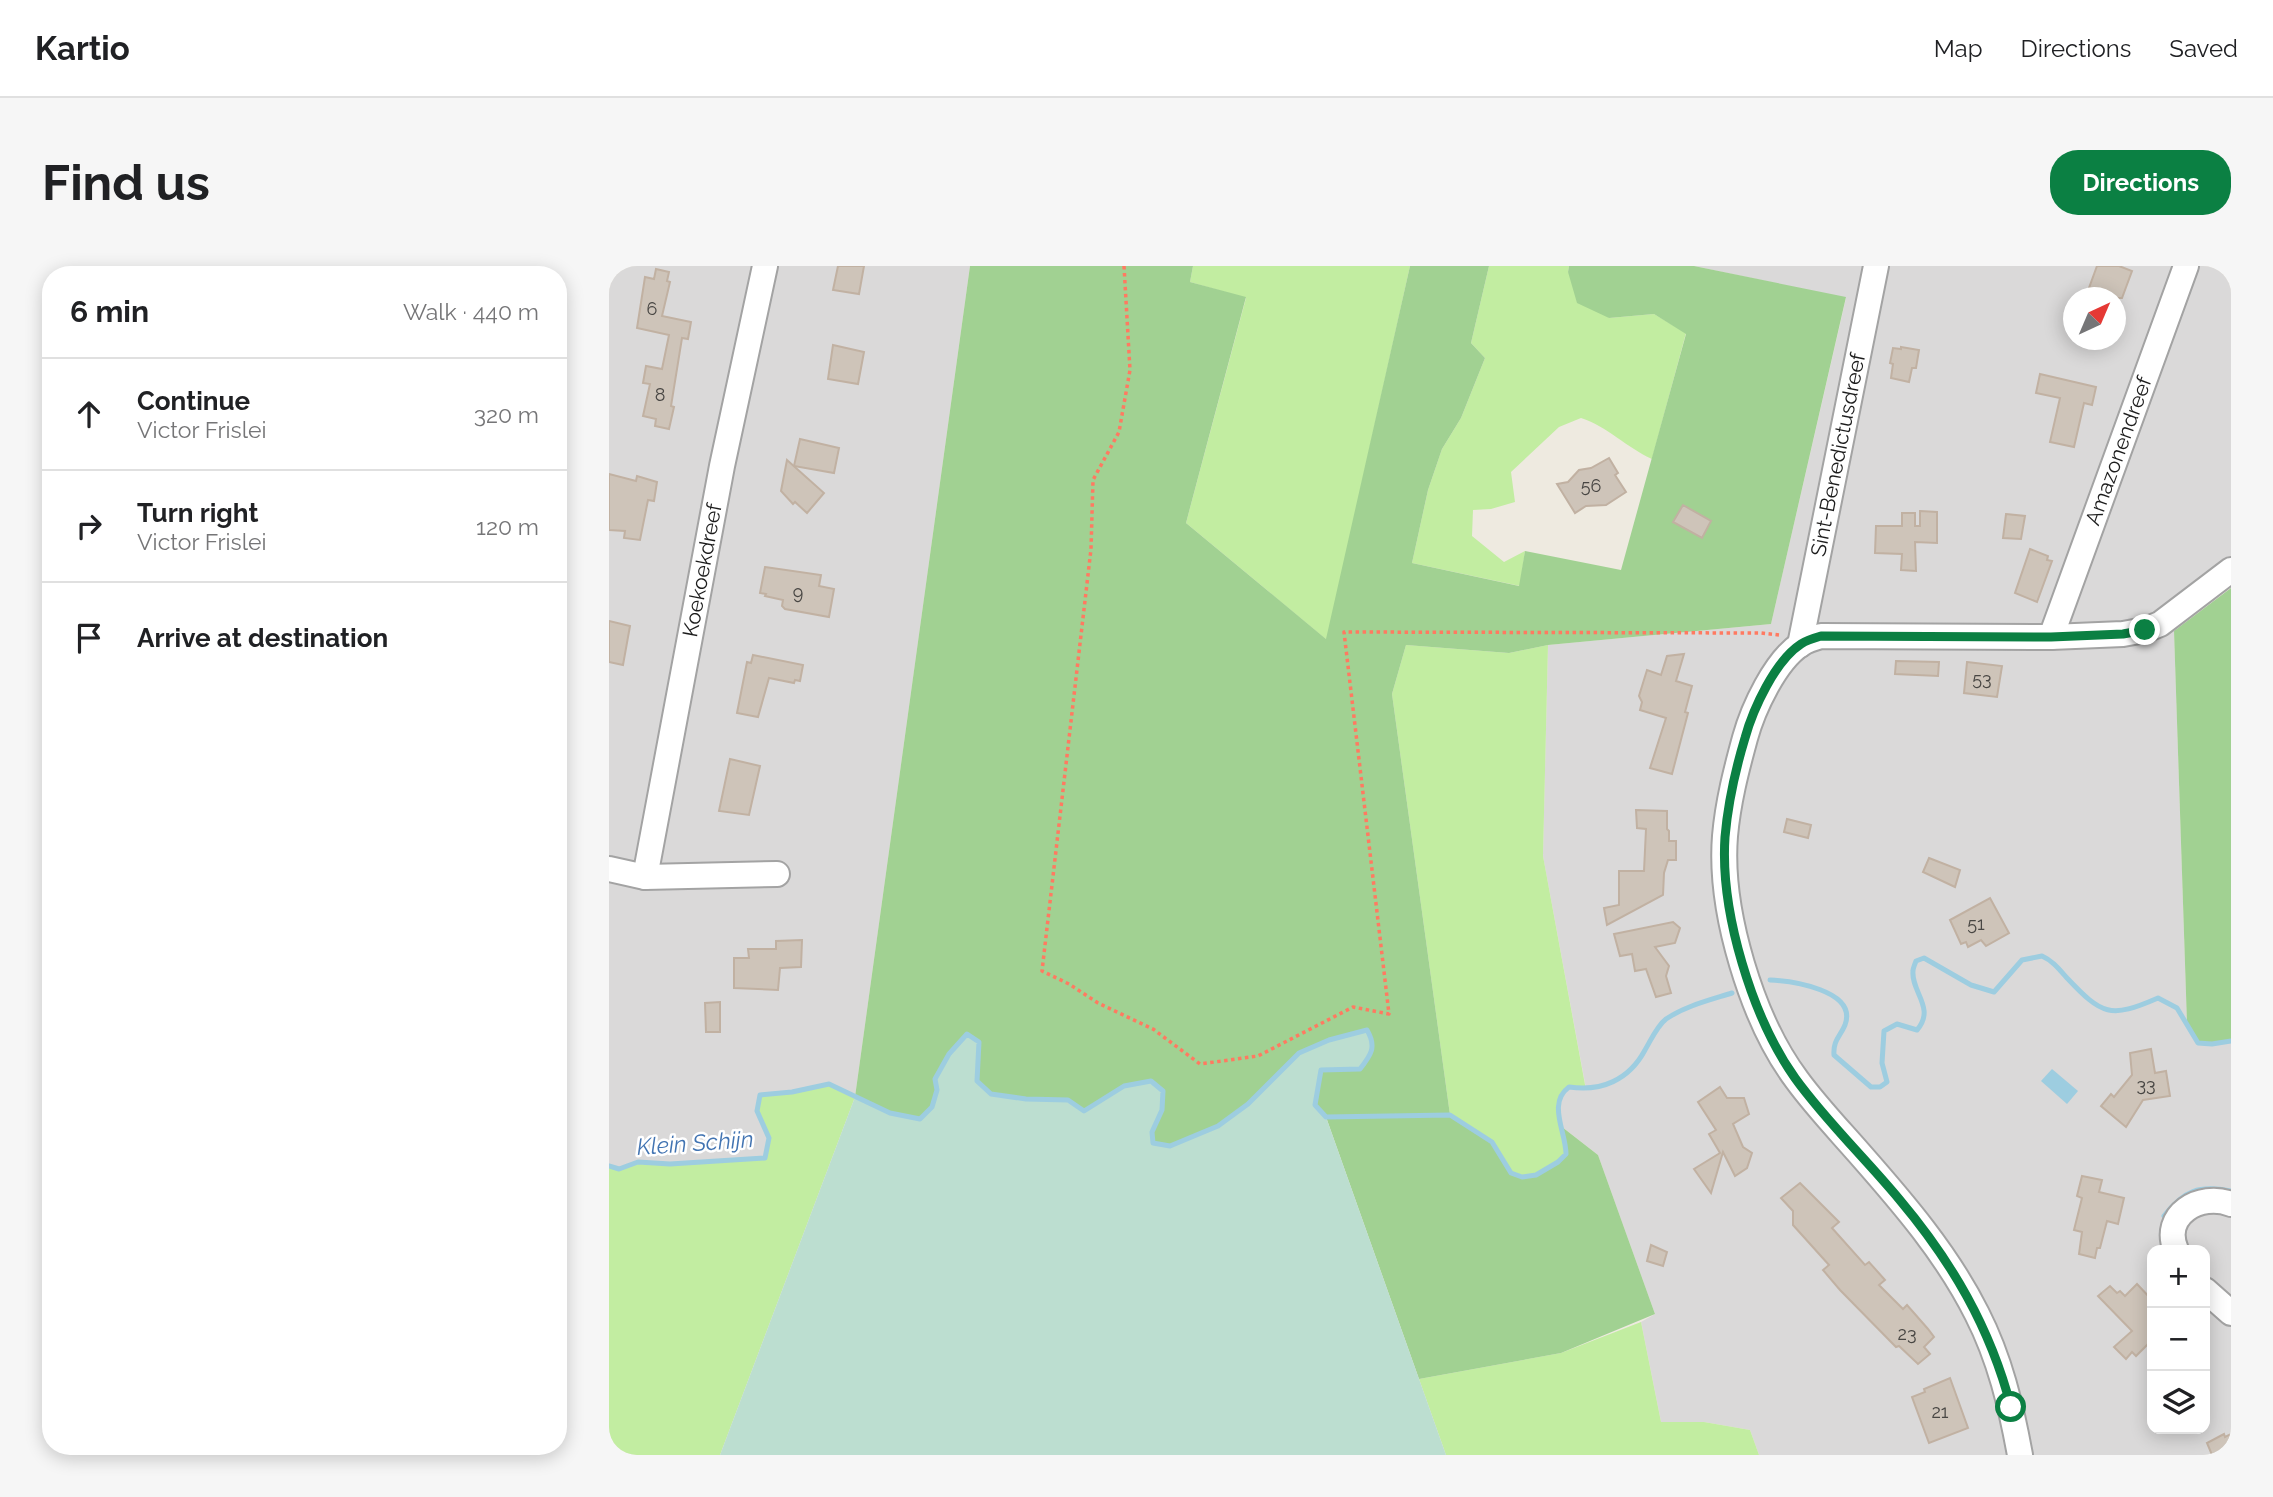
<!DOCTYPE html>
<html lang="en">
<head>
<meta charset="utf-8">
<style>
	:root { --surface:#fff; --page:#f6f6f6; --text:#202124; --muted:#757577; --line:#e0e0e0; --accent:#0b8043 }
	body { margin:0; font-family:Raleway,sans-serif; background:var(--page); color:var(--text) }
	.controls { position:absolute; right:21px; bottom:21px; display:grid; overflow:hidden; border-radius:14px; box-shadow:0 4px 18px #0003 }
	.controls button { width:63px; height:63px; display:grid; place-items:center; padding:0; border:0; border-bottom:2px solid var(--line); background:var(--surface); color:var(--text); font:35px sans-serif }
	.compass { position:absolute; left:1454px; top:21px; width:63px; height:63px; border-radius:50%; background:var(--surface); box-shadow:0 4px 18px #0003; rotate:44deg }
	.stop { position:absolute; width:21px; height:21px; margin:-16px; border:5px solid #0b8043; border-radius:50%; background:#fff }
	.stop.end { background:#0b8043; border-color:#fff; box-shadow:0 2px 7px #0008 }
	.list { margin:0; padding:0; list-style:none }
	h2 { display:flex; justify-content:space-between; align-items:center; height:91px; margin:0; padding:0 28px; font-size:30px }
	h2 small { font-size:23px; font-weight:400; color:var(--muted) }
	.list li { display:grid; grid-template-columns:46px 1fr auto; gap:21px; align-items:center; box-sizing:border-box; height:112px; padding:0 28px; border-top:2px solid var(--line) }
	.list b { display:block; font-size:26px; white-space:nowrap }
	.list p { margin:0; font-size:23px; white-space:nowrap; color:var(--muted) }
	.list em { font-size:23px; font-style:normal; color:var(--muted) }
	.icon { flex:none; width:38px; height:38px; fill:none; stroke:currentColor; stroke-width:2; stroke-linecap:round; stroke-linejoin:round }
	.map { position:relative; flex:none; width:1622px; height:1189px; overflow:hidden; border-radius:28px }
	header { display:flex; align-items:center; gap:42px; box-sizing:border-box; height:98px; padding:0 35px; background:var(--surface); border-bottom:2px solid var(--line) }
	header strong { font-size:33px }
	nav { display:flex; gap:38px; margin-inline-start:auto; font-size:24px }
	.intro { display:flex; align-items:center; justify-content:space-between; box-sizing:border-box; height:168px; padding:0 42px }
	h1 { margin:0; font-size:49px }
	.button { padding:18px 32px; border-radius:28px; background:var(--accent); color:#fff; font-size:24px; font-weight:700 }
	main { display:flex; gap:42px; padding:0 42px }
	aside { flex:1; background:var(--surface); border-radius:28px; box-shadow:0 4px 18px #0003 }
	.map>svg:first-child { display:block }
	.residential { fill:#dad9d9; fill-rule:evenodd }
	.grass { fill:#c2eda1 }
	.forest { fill:#a1d192 }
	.wetland { fill:#bcded0 }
	.water { fill:#9dcde0 }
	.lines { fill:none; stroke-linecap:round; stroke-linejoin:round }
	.stream { stroke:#9dcde0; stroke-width:5 }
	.building { fill:#cec4b9; stroke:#c1b1a2; stroke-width:2 }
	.minor-casing { stroke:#a3a3a3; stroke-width:28 }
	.path { stroke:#ff7a61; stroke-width:3.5; stroke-dasharray:3.5 3.5; stroke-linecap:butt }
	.minor { stroke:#fff; stroke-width:24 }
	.route { stroke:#0b8043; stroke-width:9 }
	.labels { text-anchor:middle; stroke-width:5; stroke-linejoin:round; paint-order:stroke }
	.number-label { font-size:18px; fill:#484643 }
	.street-label { font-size:21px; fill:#1c1c1c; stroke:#fff }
	.water-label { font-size:23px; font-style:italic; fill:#4274b2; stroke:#fff }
</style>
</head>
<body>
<header>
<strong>Kartio</strong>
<nav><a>Map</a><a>Directions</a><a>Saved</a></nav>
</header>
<div class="intro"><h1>Find us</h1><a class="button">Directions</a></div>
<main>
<aside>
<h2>6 min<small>Walk · 440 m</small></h2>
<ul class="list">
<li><svg class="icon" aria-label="ahead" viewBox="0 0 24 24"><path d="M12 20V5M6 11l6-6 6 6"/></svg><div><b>Continue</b><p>Victor Frislei</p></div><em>320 m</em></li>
<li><svg class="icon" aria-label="right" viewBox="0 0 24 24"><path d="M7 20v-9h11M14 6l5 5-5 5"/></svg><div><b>Turn right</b><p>Victor Frislei</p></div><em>120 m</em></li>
<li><svg class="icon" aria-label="arrive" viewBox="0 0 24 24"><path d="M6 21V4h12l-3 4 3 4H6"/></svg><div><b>Arrive at destination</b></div></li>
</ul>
</aside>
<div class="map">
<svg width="1622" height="1189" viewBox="0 0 1622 1189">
	<rect width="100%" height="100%" fill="#eeeae0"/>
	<g class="residential">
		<path d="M 0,0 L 361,0 L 246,831 L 220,818 L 183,826 L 151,829 L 148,845 L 160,872 L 156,892 L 61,898 L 29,896 L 10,903 L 0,900 Z"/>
		<path d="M 1085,0 L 1622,0 L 1622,291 L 1546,349 L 1565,365 L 1578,758 L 1603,778 L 1622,775 L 1622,1189 L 1150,1189 L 1141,1164 L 1095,1156 L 1052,1156 L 1032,1056 L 1046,1048 L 989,889 L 953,861 L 948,838 L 952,826 L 960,821 L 977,823 L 934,590 L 939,379 L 1162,358 L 1237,32 ZM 1464,32 L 1506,32 L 1506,74 L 1464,74 ZM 1543,984 L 1596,984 L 1596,1163 L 1543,1163 Z"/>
	</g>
	<g class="grass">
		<path d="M 584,0 L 801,0 L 718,374 L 577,257 L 637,32 L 581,16 Z"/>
		<path d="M 880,0 L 960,0 L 959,6 L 1000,52 L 1045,48 L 1077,67 L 1043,193 C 1017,181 999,161 972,152 L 950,161 L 902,206 L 906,236 L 882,243 L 864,244 L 863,270 L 895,296 L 916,285 L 911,320 L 803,297 L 819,224 L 833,183 L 852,152 L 876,92 L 862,77 Z"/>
		<path d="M 797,379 L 900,387 L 939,379 L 934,590 L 977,824 L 960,821 C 938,837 957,866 957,888 C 946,900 921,919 904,908 C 895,901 891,884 883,876 C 872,865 855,857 841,849 L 783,428 Z"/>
		<path d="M 220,818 L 246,831 L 111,1189 L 0,1189 L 0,900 L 10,903 L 29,896 L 61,898 L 155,892 L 160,872 L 148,845 L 151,829 L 183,826 Z"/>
		<path d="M 1032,1056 L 1052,1156 L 1095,1156 L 1141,1164 L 1150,1189 L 837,1189 L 810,1113 L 952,1087 Z"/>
	</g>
	<g class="forest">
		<path d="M 361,0 L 584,0 L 581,16 L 637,31 L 577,257 L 717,373 L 801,0 L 880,0 L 862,77 L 876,92 L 852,152 L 833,183 L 819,224 L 803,297 L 910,320 L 916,285 L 1012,304 L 1077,68 L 1045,48 L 1000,52 L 968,37 L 959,6 L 960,0 L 1085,0 L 1237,31 L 1162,358 L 939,379 L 900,387 L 797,379 L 783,428 L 841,849 C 855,857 872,865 883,876 C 891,884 895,901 904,908 C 921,919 946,900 957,888 L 957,874 L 953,861 L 989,889 L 1046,1048 L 952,1087 L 810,1113 L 717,851 L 706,839 L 712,804 L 751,803 L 690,787 L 639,838 L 609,860 L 561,880 L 544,877 L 543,866 L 553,844 L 493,834 L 475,845 L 459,834 L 417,833 L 382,828 L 368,815 L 370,776 L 358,769 L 340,788 L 326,813 L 328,824 L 323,841 L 311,853 L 281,847 L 246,831 Z"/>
		<path d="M 1622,322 L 1622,775 L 1603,778 L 1589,777 L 1578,758 L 1565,365 Z"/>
	</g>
	<path class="wetland" d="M 758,764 C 768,781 762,789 751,803 L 712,804 L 706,839 L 717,851 L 837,1189 L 111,1189 L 246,831 L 281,847 L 311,853 L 323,841 L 328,824 L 326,813 L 340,788 L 358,768 L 370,776 L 368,815 L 382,828 L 417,833 L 459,834 L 475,845 L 515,820 L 542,815 L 554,825 L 553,844 L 543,866 L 544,877 L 561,880 L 609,860 L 639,838 L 690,787 L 720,774 Z"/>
	<path class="water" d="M 1443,803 L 1469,825 L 1458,838 L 1432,815 Z"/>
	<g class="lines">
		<g class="stream">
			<path d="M 1161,714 C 1182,715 1249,724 1236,759 C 1231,771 1224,774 1225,789 L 1262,821 L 1271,821 L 1278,816 L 1273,797 L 1275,765 L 1288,758 L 1308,764 C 1327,742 1302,726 1304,705 C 1304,702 1306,698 1307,695 L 1315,692 L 1362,719 L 1385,726 L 1413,694 L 1433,690 C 1444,695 1450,703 1458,712 C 1493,749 1501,753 1549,732 L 1568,742 L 1589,777 L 1603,778 L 1622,775"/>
			<path d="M 0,900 L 10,903 L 29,896 L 61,898 L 156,892 L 160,872 L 148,845 L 151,829 L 183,826 L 220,818 L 281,847 L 311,853 L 323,841 L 328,824 L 326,813 L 340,788 L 358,768 L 370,776 L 368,815 L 382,828 L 417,833 L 459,834 L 475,845 L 515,820 L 542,815 L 554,825 L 553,844 L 543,866 L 544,877 L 561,880 L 609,860 L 639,838 L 690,787 L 720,774 L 758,764 C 768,781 762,789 751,803 L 712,804 L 706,839 L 717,851 L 841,849 L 883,876 L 902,907 L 913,911 L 927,909 L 949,896 L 957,888 C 957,866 938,837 960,821 C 992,826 1020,814 1036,784 C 1042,774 1048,760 1057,753 C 1076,740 1101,734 1123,727"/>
			<path d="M 1555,950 C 1575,924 1590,919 1622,925"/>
		</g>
	</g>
	<g class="building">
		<path d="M 229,0 L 255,0 L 250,28 L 224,24 Z"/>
		<path d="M 1488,0 L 1510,0 L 1523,5 L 1513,32 L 1489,32 L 1491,26 L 1480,22 Z"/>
		<path d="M 47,3 L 60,6 L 58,15 L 61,16 L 53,50 L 82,56 L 79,73 L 73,72 L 62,140 L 65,141 L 60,163 L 46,160 L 47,153 L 34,150 L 41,118 L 34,117 L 37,100 L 53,103 L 60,69 L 28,62 L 36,11 L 45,13 Z"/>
		<path d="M 224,79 L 255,86 L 249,118 L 219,113 Z"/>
		<path d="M 1292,81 L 1310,84 L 1307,102 L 1303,102 L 1300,116 L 1282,112 L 1284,98 L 1281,97 L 1284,82 L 1292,83 Z"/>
		<path d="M 1431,108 L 1487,121 L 1483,139 L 1475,137 L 1465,181 L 1441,176 L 1451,132 L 1427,127 Z"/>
		<path d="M 191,173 L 230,182 L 225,207 L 185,200 Z"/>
		<path d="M 1000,192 L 1009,207 L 1006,209 L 1017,226 L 997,239 L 977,240 L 966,247 L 948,218 L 959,216 L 970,204 L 982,202 Z"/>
		<path d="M 178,194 L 215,227 L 198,247 L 186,236 L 184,238 L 172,225 Z"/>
		<path d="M 0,208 L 27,215 L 28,210 L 48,216 L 45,235 L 39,234 L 31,274 L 15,272 L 16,265 L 0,264 Z"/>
		<path d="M 1074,239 L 1102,255 L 1093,272 L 1064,256 Z"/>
		<path d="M 1311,245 L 1328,246 L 1328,277 L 1306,276 L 1307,305 L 1292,304 L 1293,288 L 1266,287 L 1267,260 L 1293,260 L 1293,247 L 1306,247 L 1306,260 L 1311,260 Z"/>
		<path d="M 1397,248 L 1416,250 L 1412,273 L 1394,272 Z"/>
		<path d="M 1421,283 L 1439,290 L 1438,294 L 1443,295 L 1428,336 L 1406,327 Z"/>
		<path d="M 156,301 L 212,309 L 210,320 L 225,323 L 220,351 L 176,343 L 173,340 L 174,334 L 156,330 L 157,328 L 151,327 Z"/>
		<path d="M 0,355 L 21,360 L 14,399 L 0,396 Z"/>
		<path d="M 1075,388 L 1067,415 L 1083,420 L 1076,446 L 1079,447 L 1063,508 L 1041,502 L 1057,452 L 1031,444 L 1033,436 L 1030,430 L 1038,404 L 1052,409 L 1058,390 Z"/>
		<path d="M 144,389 L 194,399 L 191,415 L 186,414 L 185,417 L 160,412 L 149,451 L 128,447 L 138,396 L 142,397 Z"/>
		<path d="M 1287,395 L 1330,396 L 1329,410 L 1286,408 Z"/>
		<path d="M 1358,396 L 1393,400 L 1388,431 L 1355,427 Z"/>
		<path d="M 121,493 L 151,500 L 140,549 L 110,545 Z"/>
		<path d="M 1027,544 L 1058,545 L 1058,563 L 1060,565 L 1060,575 L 1067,575 L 1067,594 L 1059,594 L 1055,607 L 1054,629 L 998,659 L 995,642 L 1010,639 L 1010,605 L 1035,605 L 1037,563 L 1028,562 Z"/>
		<path d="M 1178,553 L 1202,559 L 1199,572 L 1175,566 Z"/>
		<path d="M 1320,592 L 1351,604 L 1346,621 L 1314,606 Z"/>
		<path d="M 1381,632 L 1400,667 L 1377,680 L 1372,674 L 1359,681 L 1357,676 L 1352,678 L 1341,654 Z"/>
		<path d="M 1064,656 L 1071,662 L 1066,677 L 1046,681 L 1060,700 L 1057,710 L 1062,727 L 1047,731 L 1037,703 L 1026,705 L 1023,688 L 1011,690 L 1005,668 Z"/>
		<path d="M 193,674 L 192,701 L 171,702 L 169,724 L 125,722 L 125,692 L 140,692 L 139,683 L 167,683 L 167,675 Z"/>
		<path d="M 111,736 L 111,766 L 97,766 L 96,737 Z"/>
		<path d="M 1542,783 L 1546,807 L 1557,805 L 1561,830 L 1534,834 L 1517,861 L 1492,840 L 1502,828 L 1505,831 L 1523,809 L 1521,787 Z"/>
		<path d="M 1111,821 L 1118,832 L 1135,832 L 1140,848 L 1124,858 L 1134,881 L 1143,887 L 1138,902 L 1126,910 L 1114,886 L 1102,927 L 1085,903 L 1111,887 L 1100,868 L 1107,864 L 1089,836 Z"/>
		<path d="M 1473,910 L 1493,914 L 1490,926 L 1515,932 L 1509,958 L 1498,955 L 1491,982 L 1488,982 L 1486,992 L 1470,988 L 1473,966 L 1465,964 L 1473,932 L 1468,930 Z"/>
		<path d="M 1191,917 L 1230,956 L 1223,962 L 1256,999 L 1260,996 L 1276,1014 L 1270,1019 L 1294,1043 L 1298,1039 L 1319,1063 L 1325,1071 L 1315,1081 L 1321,1088 L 1309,1098 L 1290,1080 L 1287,1081 L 1231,1024 L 1214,1004 L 1220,999 L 1184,959 L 1184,945 L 1172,932 Z"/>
		<path d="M 1042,979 L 1058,986 L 1054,1000 L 1038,995 Z"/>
		<path d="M 1528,1018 L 1543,1034 L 1543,1074 L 1527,1090 L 1523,1086 L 1517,1093 L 1505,1081 L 1523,1065 L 1489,1030 L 1501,1020 L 1508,1027 L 1511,1025 L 1516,1030 Z"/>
		<path d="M 1341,1112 L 1359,1162 L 1320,1177 L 1303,1131 L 1316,1126 L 1315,1123 Z"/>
		<path d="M 1615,1168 L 1616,1171 L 1622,1168 L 1622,1183 L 1610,1189 L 1603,1189 L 1598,1177 Z"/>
	</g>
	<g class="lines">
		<defs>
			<g id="minor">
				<path id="s1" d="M 1442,371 L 1577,0"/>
				<path id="s2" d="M 1191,379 L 1267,0"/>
				<path d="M 0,603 L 36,611 L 168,608"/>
				<path id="s3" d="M 36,611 L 113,200 L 156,0"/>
				<path d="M 1567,984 C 1552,949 1591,926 1622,938"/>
				<path d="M 1596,1024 L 1622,1047"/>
				<path d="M 1411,1189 C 1402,1140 1391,1093 1368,1048 C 1338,988 1294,937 1250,887 C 1229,863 1207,840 1188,814 C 1143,754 1110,645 1116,570 C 1119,536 1127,505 1136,472 C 1144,443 1166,395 1192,378 C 1198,374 1205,372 1212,370 L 1442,371 L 1514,368 L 1536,364 L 1551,358 L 1622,304"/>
			</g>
		</defs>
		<use href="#minor" class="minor-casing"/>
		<path class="path" d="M 515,0 L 521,104 L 510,166 L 484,214 L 482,283 L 433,705 L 460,718 L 489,737 L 544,763 L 591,798 L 649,790 L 744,741 L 780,748 L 735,366 L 1152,367 L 1170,369"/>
		<use href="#minor" class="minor"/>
	</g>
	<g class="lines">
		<path class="route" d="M 1402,1141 C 1381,1061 1343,996 1290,933 C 1256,892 1217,855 1186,812 C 1143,751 1111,646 1116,571 C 1119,537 1126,505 1136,472 C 1144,443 1166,395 1192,378 C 1198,374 1205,372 1212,370 L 1442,371 L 1514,368 L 1536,364"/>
	</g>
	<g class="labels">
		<g class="number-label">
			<text x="43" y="49">6</text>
			<text x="51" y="135">8</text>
			<text x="982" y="226">56</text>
			<text x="189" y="333">9</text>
			<text x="1373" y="419">53</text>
			<text x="1367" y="664">51</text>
			<text x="1537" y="825">33</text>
			<text x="1298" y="1074">23</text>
			<text x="1331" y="1152">21</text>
		</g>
		<g class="street-label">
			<text dy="7" stroke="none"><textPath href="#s1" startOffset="198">Amazonendreef</textPath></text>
			<text dy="7" stroke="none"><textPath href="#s2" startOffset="194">Sint-Benedictusdreef</textPath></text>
			<text dy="7" stroke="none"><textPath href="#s3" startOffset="312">Koekoekdreef</textPath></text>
		</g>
		<g class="water-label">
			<text transform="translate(86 877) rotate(-4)" y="8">Klein Schijn</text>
		</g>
	</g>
</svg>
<div class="controls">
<button>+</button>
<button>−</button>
<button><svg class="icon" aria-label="layers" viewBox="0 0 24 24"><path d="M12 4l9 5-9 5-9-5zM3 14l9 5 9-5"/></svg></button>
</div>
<svg class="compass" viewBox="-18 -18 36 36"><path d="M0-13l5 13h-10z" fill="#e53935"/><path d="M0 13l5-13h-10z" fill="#757577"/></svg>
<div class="stop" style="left:1402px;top:1141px"></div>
<div class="stop end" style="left:1536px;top:364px"></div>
</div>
</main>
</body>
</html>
